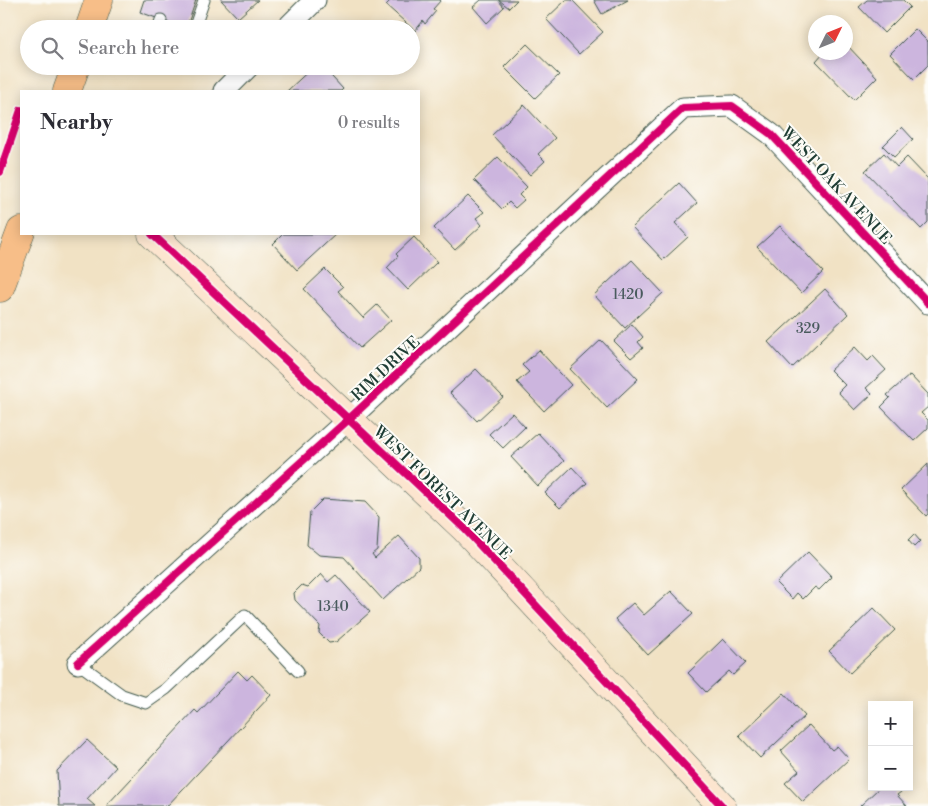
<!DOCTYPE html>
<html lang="en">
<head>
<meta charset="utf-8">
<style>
	:root { --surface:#fff; --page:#f2f2f3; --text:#2b2b33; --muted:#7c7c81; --line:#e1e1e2 }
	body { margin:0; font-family:"Libre Bodoni",serif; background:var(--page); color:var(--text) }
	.controls { position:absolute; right:15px; bottom:15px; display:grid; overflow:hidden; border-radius:0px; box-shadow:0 2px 12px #0003 }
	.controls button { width:45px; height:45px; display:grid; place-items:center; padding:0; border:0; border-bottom:1px solid var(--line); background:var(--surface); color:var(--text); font:25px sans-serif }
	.compass { position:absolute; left:808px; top:15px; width:45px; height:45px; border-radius:50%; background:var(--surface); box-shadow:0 2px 12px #0003; rotate:47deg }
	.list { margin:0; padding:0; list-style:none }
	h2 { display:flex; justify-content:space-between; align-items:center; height:65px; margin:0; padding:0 20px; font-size:21px }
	h2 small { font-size:16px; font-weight:400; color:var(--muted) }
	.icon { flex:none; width:28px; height:28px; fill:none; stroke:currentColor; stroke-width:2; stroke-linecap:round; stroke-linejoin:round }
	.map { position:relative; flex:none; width:928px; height:806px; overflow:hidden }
	.search { position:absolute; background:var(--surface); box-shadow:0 2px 12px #0003; left:20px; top:20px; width:400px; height:55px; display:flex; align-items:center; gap:12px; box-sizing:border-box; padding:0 18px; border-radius:28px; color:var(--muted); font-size:19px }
	.panel { position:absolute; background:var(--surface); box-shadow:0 2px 12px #0003; left:20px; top:90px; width:400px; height:145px; border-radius:0px }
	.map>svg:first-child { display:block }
	.building { fill:#ccb5de }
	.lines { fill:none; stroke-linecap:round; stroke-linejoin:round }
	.service-casing { stroke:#3e564a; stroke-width:13 }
	.minor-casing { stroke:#3e564a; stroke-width:23 }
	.secondary-casing { stroke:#3e564a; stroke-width:29 }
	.primary-casing { stroke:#3e564a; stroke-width:29 }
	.service { stroke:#fff; stroke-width:11 }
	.minor { stroke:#fff; stroke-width:21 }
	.secondary { stroke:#fce5cf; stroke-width:28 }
	.primary { stroke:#f7be88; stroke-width:28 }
	.cycleway-casing { stroke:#fdfcf7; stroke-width:11 }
	.cycleway { stroke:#d6006c; stroke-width:8 }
	.labels { text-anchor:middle; stroke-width:4; stroke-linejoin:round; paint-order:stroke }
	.number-label { font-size:14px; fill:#4a5b5e }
	.street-label { font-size:16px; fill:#1f3d34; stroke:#fdfcf7 }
</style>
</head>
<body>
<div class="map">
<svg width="928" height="806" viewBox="0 0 928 806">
	<rect width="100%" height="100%" fill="#fdfcf7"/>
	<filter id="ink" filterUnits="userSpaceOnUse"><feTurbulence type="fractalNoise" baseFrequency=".02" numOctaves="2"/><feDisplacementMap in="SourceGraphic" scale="10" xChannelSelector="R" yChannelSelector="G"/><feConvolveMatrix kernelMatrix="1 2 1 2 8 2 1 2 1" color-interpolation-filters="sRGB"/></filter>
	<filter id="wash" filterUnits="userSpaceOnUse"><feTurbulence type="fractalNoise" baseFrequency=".0096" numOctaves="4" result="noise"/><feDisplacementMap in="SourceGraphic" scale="20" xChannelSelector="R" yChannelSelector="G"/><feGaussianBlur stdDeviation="1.12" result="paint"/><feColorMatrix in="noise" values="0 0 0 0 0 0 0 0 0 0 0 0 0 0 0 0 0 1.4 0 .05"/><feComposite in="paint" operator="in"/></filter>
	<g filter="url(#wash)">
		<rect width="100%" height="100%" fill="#f1e2c4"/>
		<g id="blocks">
			<g class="building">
				<path d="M 144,0 L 196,0 L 186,29 L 140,12 Z"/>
				<path d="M 221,0 L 258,0 L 238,18 Z"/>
				<path d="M 391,0 L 441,0 L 433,9 L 436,11 L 425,24 L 423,21 L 415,31 L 386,5 Z"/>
				<path d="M 481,0 L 498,0 L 504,7 L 487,23 L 473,7 Z"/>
				<path d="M 499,0 L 517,0 L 509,8 Z"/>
				<path d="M 566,0 L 572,0 L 603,32 L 579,54 L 546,19 Z"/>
				<path d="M 594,0 L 628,0 L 602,14 Z"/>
				<path d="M 867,0 L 903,0 L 910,7 L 884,33 L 859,7 Z"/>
				<path d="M 915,29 L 928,42 L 928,65 L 914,79 L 890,54 Z"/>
				<path d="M 527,44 L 559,75 L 535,98 L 504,67 Z"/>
				<path d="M 846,44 L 877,77 L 854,100 L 816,61 L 824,52 L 846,52 Z"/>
				<path d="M 314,66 L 322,66 L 343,89 L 341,91 L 287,91 Z"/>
				<path d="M 524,105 L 555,138 L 538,154 L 545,161 L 530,175 L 492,135 Z"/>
				<path d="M 902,127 L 913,139 L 894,157 L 883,146 Z"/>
				<path d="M 884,153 L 897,167 L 907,157 L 928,179 L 928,222 L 921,229 L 865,171 Z"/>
				<path d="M 498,157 L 527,187 L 519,195 L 524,200 L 515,208 L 509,202 L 502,209 L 474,180 Z"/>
				<path d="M 679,183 L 697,203 L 675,223 L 688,237 L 663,260 L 632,227 Z"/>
				<path d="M 468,196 L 484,212 L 476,218 L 482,225 L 455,250 L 434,228 Z"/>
				<path d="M 780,226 L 823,272 L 801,293 L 757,247 Z"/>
				<path d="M 283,234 L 336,234 L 297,270 L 273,244 Z"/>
				<path d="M 414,237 L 437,262 L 408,290 L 387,268 L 398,256 L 396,254 Z"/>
				<path d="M 632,260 L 663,293 L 625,328 L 594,295 Z"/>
				<path d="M 325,269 L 343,287 L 338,291 L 363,318 L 377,305 L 391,320 L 360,348 L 304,289 Z"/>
				<path d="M 825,289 L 848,314 L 792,368 L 768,342 Z"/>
				<path d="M 632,324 L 643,337 L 638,342 L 643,348 L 631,358 L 614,341 Z"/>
				<path d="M 601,340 L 638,379 L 607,408 L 570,369 Z"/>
				<path d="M 855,347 L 868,361 L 873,356 L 886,370 L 866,388 L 872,394 L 855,410 L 838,392 L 845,385 L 830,370 Z"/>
				<path d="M 539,350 L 571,385 L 544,411 L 517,382 L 529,372 L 522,365 Z"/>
				<path d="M 476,369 L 503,397 L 477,421 L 450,393 Z"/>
				<path d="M 910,375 L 928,394 L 928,407 L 921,413 L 928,420 L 928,428 L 914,441 L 881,407 L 890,398 L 887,395 Z"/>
				<path d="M 512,413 L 525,427 L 503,448 L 489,434 Z"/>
				<path d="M 538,433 L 564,461 L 538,486 L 511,457 Z"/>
				<path d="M 928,464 L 928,514 L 926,516 L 901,490 Z"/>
				<path d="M 572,467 L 587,483 L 560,508 L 545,493 Z"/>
				<path d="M 323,499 L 365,502 L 379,517 L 377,550 L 372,554 L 375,558 L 399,536 L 419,558 L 419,567 L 383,600 L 344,557 L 319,555 L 307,545 L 310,512 Z"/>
				<path d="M 914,534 L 920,541 L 914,547 L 908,540 Z"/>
				<path d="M 808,552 L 832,577 L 819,590 L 815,587 L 803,599 L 797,593 L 792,599 L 776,583 Z"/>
				<path d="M 321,574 L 328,582 L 336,575 L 370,612 L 336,642 L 329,643 L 319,633 L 320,626 L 295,600 L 294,593 L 302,585 L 308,587 Z"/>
				<path d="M 671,591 L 693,614 L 648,655 L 615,619 L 633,603 L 644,615 Z"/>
				<path d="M 874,608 L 895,630 L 850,673 L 829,651 Z"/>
				<path d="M 723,639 L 746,663 L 733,675 L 729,671 L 706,692 L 688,673 Z"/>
				<path d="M 238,671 L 247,680 L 252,675 L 271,695 L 167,806 L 106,806 L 195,710 L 198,713 Z"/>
				<path d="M 784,693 L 805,716 L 760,758 L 739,736 Z"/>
				<path d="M 809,725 L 832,750 L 837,746 L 849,759 L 803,802 L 785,783 L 799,771 L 781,751 Z"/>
				<path d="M 87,740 L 116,767 L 87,799 L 95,806 L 59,806 L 57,771 Z"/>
				<path d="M 880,787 L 903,787 L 905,789 L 897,795 L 907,806 L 860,806 Z"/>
			</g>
		</g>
	</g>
	<g filter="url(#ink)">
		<use href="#blocks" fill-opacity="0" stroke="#3e564a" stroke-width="1"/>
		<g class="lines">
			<defs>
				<g id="service">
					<path d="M 158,29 L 161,20"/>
					<path d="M 194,29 L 204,0"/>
					<path d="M 78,663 L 122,695 L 146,703 L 166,689 L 245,615 L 298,671"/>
				</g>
				<g id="minor">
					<path d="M 286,29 L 315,0"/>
					<path d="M 224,91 L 249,66"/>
					<path d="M 78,663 L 349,419 L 683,108 L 732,106 L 771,134 L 928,303"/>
				</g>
				<path id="secondary" d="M 152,234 L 464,528 L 722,806"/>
				<g id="primary">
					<path d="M 89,29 L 99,0"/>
					<path d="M 67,91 L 76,66"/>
					<path d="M 0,288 L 21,231"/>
				</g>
			</defs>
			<use href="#service" class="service-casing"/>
			<use href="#minor" class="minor-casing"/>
			<use href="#secondary" class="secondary-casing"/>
			<use href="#primary" class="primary-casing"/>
			<use href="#service" class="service"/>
			<use href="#minor" class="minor"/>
			<use href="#secondary" class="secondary"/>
			<use href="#primary" class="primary"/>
			<defs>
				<g id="cycleway">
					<path d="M 0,172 L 21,110"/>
					<path d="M 152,234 L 464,528 L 722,806"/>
					<path d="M 78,663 L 349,419 L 683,108 L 732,106 L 771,134 L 928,303"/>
				</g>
			</defs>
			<use href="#cycleway" class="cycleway-casing"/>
			<use href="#cycleway" class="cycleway"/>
		</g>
	</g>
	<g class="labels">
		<g class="number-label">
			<text x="628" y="299">1420</text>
			<text x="808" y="333">329</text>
			<text x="333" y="611">1340</text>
		</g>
		<g class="street-label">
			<text transform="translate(837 185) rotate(47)" y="6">WEST OAK AVENUE</text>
			<text transform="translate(385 368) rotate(-43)" y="6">RIM DRIVE</text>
			<text transform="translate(443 492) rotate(44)" y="6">WEST FOREST AVENUE</text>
		</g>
	</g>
</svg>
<div class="controls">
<button>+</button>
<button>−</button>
</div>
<svg class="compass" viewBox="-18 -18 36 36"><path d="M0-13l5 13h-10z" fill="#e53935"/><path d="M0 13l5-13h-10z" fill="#7c7c81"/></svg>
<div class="search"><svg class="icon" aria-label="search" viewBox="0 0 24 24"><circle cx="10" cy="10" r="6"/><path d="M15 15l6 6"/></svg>Search here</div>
<section class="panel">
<h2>Nearby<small>0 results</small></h2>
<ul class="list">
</ul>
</section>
</div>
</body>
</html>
